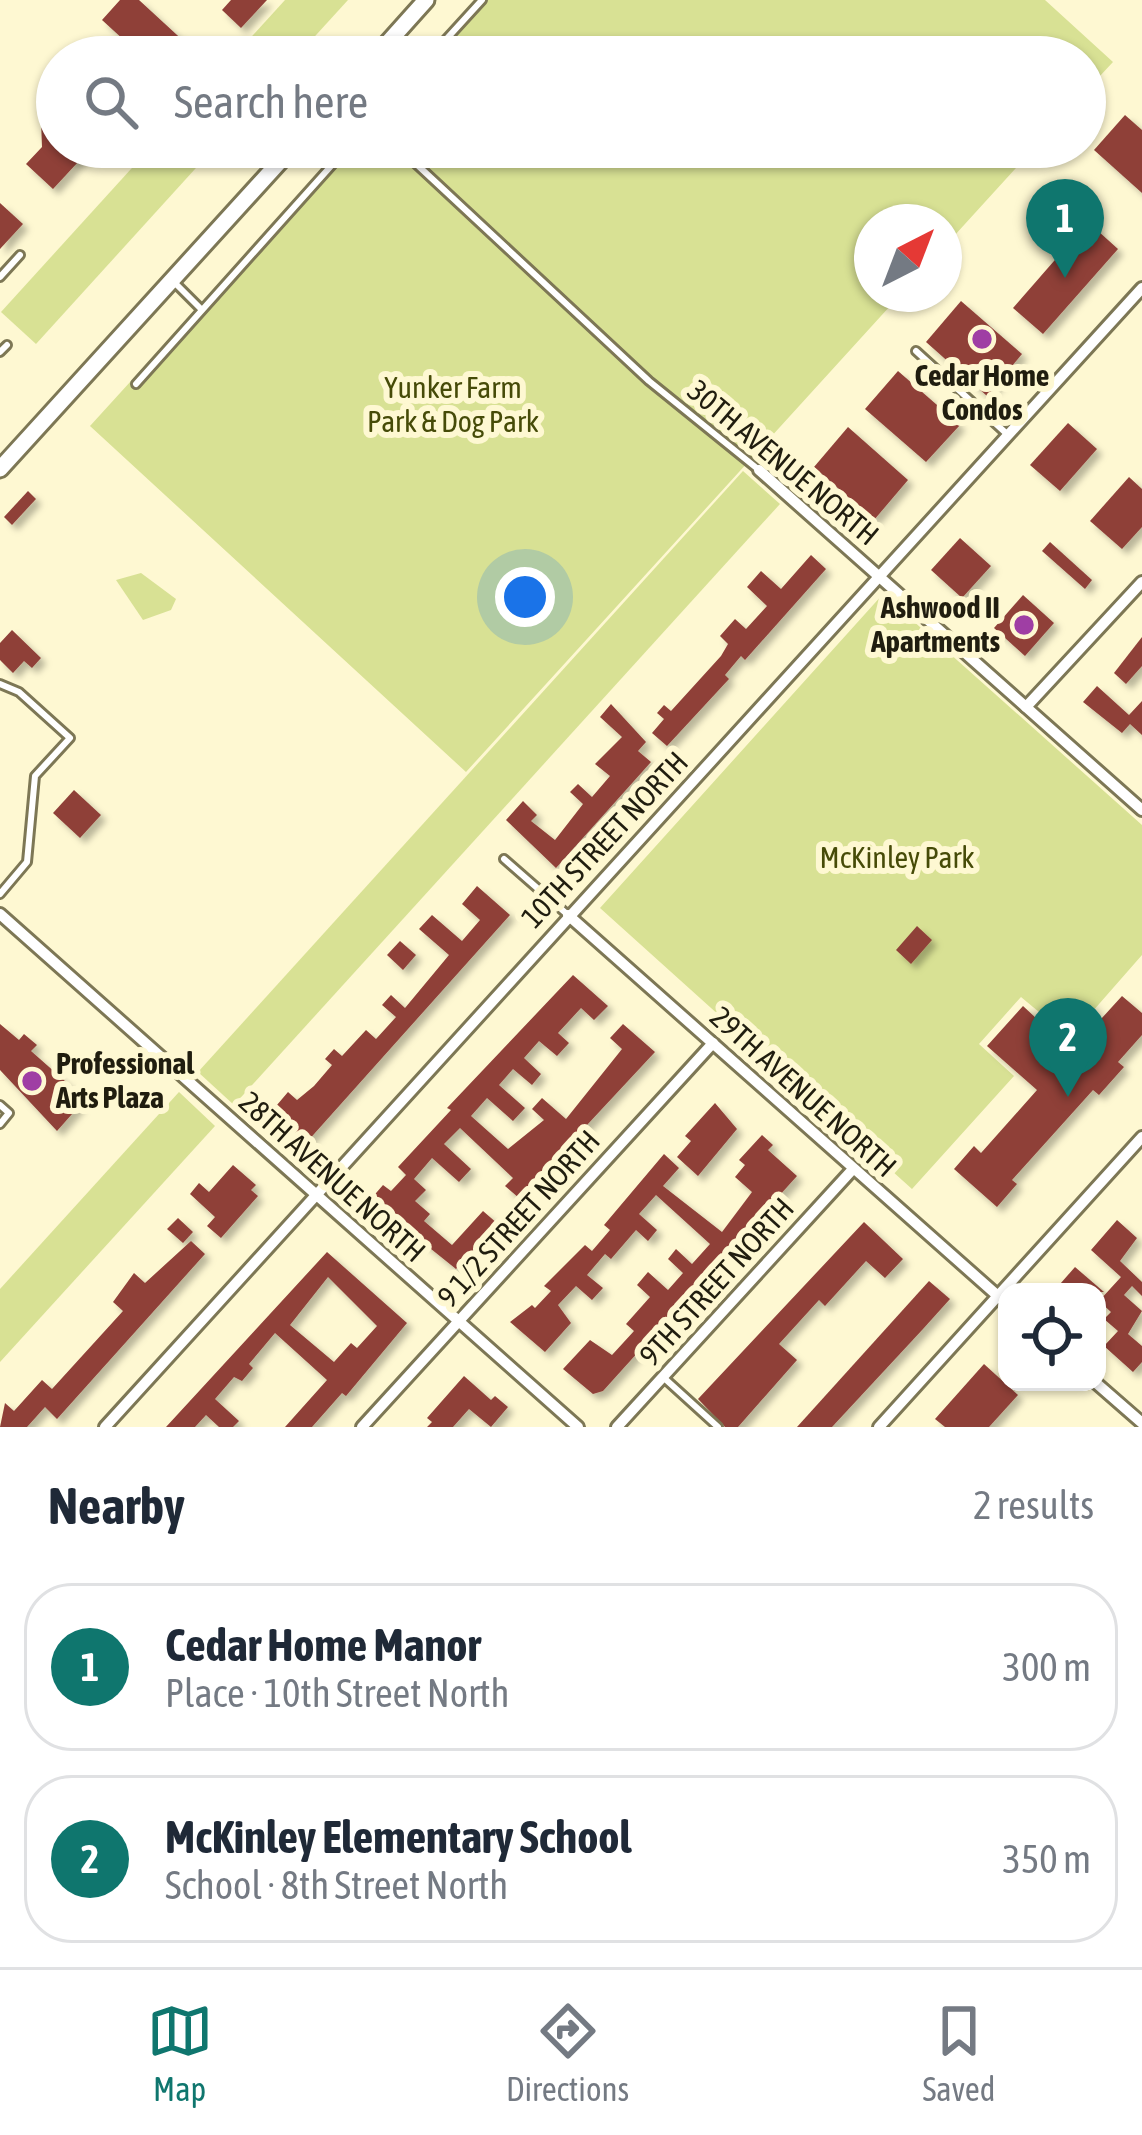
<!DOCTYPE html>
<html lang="en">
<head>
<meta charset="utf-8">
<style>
	:root { --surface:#fff; --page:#f6f6f7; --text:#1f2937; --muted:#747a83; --line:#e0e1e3; --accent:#0f766e }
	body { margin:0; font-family:"Asap Condensed",sans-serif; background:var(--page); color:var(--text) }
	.controls { position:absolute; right:36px; bottom:36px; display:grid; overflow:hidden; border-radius:24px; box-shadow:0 3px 9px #0004 }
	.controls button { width:108px; height:108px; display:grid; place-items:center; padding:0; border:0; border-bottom:3px solid var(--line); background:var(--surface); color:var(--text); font:60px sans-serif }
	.compass { position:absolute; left:854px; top:204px; width:108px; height:108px; border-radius:50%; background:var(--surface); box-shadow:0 3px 9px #0004; rotate:42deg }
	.you { position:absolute; left:525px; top:597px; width:42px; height:42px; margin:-30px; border:9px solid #fff; border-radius:50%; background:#1a73e8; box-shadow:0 0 0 18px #1a73e833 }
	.badge { display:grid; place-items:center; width:78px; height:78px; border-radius:50%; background:var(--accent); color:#fff; font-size:39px; font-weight:700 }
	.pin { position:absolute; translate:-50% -99px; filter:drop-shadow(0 3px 6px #0008) }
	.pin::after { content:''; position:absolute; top:63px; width:42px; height:36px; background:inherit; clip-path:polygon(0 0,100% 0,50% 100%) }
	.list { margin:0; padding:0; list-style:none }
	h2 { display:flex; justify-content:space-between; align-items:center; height:156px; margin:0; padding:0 48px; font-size:51px }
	h2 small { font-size:39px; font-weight:400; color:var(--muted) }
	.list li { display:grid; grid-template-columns:78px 1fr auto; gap:36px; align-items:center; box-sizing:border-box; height:168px; margin:0 24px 24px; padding:0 24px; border:3px solid var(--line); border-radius:48px }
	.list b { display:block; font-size:45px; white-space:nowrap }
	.list p { margin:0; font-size:39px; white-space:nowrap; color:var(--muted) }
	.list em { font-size:39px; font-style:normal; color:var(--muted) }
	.icon { flex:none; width:66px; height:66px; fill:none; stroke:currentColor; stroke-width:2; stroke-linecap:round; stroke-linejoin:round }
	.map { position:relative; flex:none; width:1142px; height:1427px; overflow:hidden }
	.search { position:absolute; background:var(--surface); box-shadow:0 3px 9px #0004; left:36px; right:36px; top:36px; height:132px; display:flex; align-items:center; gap:30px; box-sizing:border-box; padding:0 42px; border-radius:66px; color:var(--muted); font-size:45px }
	.sheet { height:540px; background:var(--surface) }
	nav { display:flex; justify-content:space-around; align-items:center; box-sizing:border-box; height:168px; border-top:3px solid var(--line); background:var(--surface); font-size:33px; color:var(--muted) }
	nav a { display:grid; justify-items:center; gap:6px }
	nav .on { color:var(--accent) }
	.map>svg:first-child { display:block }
	.green { fill:#d8e194 }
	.building { fill:#8f4039; fill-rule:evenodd; filter:url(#shadow) }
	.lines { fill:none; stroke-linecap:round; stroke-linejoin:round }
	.service-casing { stroke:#7d7755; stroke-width:12 }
	.minor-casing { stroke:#7d7755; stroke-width:16 }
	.secondary-casing { stroke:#7d7755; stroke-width:21 }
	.service { stroke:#fff; stroke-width:6 }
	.minor { stroke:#fff; stroke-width:10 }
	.secondary { stroke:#fff; stroke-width:15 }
	.poi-dot { fill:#9f3ea4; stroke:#fef8d2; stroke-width:4.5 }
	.labels { text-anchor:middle; stroke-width:12; stroke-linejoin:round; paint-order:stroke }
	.poi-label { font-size:30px; font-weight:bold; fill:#201d0f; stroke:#fef8d2 }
	.park-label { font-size:30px; fill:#464b08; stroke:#fef8d2 }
	.street-label { font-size:30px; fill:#201d0f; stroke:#fef8d2 }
</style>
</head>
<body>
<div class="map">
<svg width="1142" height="1427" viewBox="0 0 1142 1427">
	<defs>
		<filter id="shadow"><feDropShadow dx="5.5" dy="5.5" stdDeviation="3" flood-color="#0004"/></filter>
	</defs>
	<rect width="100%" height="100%" fill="#fef8d2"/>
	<g class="green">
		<path d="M 285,0 L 348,0 L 296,57 L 233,57 Z"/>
		<path d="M 478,0 L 1045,0 L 1113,62 L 1085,92 L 1085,57 L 426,57 Z"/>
		<path d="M 151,147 L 215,147 L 36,344 L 1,312 Z"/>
		<path d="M 344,147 L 1035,147 L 944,247 L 944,222 L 872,222 L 872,294 L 901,294 L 466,772 L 90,426 Z"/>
		<path d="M 743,471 L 780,504 L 234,1105 L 198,1072 Z"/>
		<path d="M 141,573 L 176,599 L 171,610 L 143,620 L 116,580 Z"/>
		<path d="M 883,594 L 1142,825 L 1142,955 L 1078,1028 L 1061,1013 L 1051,1022 L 1021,997 L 979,1044 L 1014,1076 L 912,1189 L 600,908 Z"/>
		<path d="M 179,1092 L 215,1126 L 0,1362 L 0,1289 Z"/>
	</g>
	<g class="building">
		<path d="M 120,0 L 139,0 L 189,46 L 179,57 L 125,57 L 125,41 L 102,20 Z"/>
		<path d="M 231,0 L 267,0 L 241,28 L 222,10 Z"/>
		<path d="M 1125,115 L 1142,130 L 1142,193 L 1094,150 Z"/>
		<path d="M 57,119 L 57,147 L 92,147 L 53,189 L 26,164 L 42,147 L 41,120 Z"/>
		<path d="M 0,203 L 23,224 L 0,249 Z"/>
		<path d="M 1088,222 L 1118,249 L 1043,334 L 1013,308 Z"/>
		<path d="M 961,301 L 1022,354 L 987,396 L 926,342 Z"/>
		<path d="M 898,371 L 960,425 L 926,462 L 865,409 Z"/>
		<path d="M 1068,423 L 1097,449 L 1060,491 L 1030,465 Z"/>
		<path d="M 848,427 L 908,480 L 874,520 L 814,467 Z"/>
		<path d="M 1129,477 L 1142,489 L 1142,527 L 1122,549 L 1090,521 Z"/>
		<path d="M 28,491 L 36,499 L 12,525 L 4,517 Z"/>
		<path d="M 960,538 L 991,566 L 962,598 L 931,570 Z"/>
		<path d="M 1050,542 L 1092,580 L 1085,589 L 1042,551 Z"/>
		<path d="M 811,555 L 826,569 L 745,660 L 741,656 L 725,675 L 729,679 L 667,746 L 652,733 L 664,719 L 657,713 L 664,705 L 671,711 L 721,656 L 728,644 L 720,636 L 735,619 L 746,629 L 767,606 L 747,587 L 761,571 L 781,589 Z"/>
		<path d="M 1023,595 L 1054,623 L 1025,656 L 994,628 Z"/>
		<path d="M 12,630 L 41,658 L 32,668 L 24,661 L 13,673 L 0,660 L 0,643 Z"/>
		<path d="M 1142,637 L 1142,666 L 1126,684 L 1114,673 Z"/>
		<path d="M 1097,686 L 1129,715 L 1142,701 L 1142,735 L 1130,724 L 1122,733 L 1083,702 Z"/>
		<path d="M 611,704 L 646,742 L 638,751 L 651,762 L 556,868 L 506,820 L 523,801 L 537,815 L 531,821 L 555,840 L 583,804 L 570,792 L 578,784 L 592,797 L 610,776 L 595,764 L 622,737 L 600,717 Z"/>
		<path d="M 74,790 L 101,815 L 80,838 L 53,813 Z"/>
		<path d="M 477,886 L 510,915 L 306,1143 L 271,1112 L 288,1092 L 297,1100 L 314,1086 L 332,1065 L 325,1059 L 334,1049 L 342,1056 L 366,1030 L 376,1039 L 396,1017 L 382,1005 L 391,995 L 405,1008 L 449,955 L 419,929 L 432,915 L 462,941 L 480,920 L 462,904 Z"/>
		<path d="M 917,926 L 932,940 L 911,964 L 896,950 Z"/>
		<path d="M 400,941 L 416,955 L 403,970 L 387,955 Z"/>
		<path d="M 573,975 L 608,1006 L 594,1020 L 581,1008 L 558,1033 L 569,1043 L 557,1056 L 539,1041 L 524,1058 L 541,1074 L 532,1085 L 513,1069 L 499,1085 L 525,1108 L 513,1121 L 487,1098 L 471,1116 L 508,1149 L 544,1120 L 532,1109 L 542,1098 L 566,1119 L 622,1049 L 610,1038 L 623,1024 L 655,1052 L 519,1198 L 505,1186 L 513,1178 L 460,1128 L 444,1144 L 471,1169 L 459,1182 L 432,1158 L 414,1179 L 426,1190 L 415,1201 L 430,1214 L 424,1221 L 452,1245 L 483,1211 L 498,1224 L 456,1269 L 370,1200 L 383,1185 L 391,1191 L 406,1175 L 398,1167 L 451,1110 L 447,1108 Z"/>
		<path d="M 1122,996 L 1142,1013 L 1142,1035 L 1118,1062 L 1124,1067 L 1099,1095 L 1093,1090 L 1012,1180 L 1017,1184 L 997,1207 L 954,1169 L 974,1146 L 981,1153 L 1037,1090 L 987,1046 L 1023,1006 L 1051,1032 L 1060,1022 L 1081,1041 Z"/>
		<path d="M 0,1024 L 19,1040 L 24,1034 L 37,1045 L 31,1051 L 74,1089 L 68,1095 L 80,1105 L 57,1131 L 0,1070 Z"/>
		<path d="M 715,1103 L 737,1129 L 698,1176 L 677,1157 L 691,1141 L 685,1136 Z"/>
		<path d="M 762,1135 L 773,1145 L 768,1150 L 797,1176 L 603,1391 L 593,1394 L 563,1369 L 590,1340 L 612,1355 L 634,1331 L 626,1324 L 650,1297 L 637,1285 L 648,1272 L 668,1290 L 683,1273 L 668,1259 L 676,1249 L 692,1264 L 710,1244 L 656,1195 L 639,1214 L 657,1230 L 648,1241 L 636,1230 L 611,1259 L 605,1254 L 587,1275 L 603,1288 L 592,1300 L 576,1286 L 558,1305 L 571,1323 L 545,1352 L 510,1322 L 532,1305 L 535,1308 L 551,1291 L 544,1286 L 585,1245 L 592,1251 L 610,1230 L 604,1225 L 664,1154 L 679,1168 L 663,1186 L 722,1232 L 752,1192 L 735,1177 L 745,1165 L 739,1160 Z"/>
		<path d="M 233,1165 L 256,1185 L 251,1190 L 258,1196 L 221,1238 L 207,1226 L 215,1217 L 190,1194 L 199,1183 L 209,1192 Z"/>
		<path d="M 178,1218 L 193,1232 L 183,1243 L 167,1229 Z"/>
		<path d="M 1117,1220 L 1137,1238 L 1120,1261 L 1142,1282 L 1142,1296 L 1132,1286 L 1124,1295 L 1142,1311 L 1128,1334 L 1142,1346 L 1142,1362 L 1133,1372 L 1104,1346 L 1118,1331 L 1104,1319 L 1111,1312 L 1099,1301 L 1121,1277 L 1091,1250 Z"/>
		<path d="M 864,1222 L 903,1259 L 885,1278 L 866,1261 L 825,1306 L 819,1300 L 779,1344 L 797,1360 L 738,1427 L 725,1427 L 698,1399 Z"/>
		<path d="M 191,1241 L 205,1254 L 57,1419 L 45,1407 L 27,1427 L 0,1427 L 5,1403 L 14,1411 L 42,1380 L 52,1389 L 123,1311 L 113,1302 L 134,1273 L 145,1283 Z"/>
		<path d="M 327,1252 L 407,1323 L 346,1396 L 342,1393 L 312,1427 L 285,1427 L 327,1380 L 275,1333 L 249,1364 L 253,1368 L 242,1381 L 234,1377 L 215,1399 L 239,1421 L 233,1427 L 219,1427 L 206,1415 L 195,1427 L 166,1427 ZM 328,1277 L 377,1326 L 357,1348 L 351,1343 L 334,1362 L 290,1325 Z"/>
		<path d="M 1075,1267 L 1104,1292 L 1053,1292 Z"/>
		<path d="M 929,1281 L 950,1299 L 923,1329 L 832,1427 L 797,1427 Z"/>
		<path d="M 984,1364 L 1018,1395 L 989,1427 L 945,1427 L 935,1419 Z"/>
		<path d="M 464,1376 L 491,1400 L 495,1396 L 508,1407 L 491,1427 L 469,1409 L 453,1427 L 427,1427 L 432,1422 L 427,1418 Z"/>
	</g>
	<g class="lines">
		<defs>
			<g id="service">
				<path d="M 430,57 L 482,0"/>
				<path d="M 398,147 L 649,381 L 759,470"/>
				<path d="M 0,277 L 20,255"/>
				<path d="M 174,282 L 201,309"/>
				<path d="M 916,351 L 1007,434"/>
				<path d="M 0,352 L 7,345"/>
				<path d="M 136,384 L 348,147"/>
				<path d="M 0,684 L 19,692 L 70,738 L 35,776 L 27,862 L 0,894"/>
				<path d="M 504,859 L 568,915"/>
				<path d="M 0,1105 L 9,1113 L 0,1124"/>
				<path d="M 663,1377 L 718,1427"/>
			</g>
			<g id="minor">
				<path d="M 759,470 L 1142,810"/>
				<path d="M 1026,707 L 1142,582"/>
				<path d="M 0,914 L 578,1427"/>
				<path d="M 568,915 L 1007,1304"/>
				<path d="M 1095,1382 L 1142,1423"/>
				<path d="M 105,1427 L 1142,288"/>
				<path d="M 362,1427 L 713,1043"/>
				<path d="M 617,1427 L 853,1169"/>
				<path d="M 879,1427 L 1142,1137"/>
			</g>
			<g id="secondary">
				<path d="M 375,57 L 426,0"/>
				<path d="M 0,469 L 293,147"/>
			</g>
		</defs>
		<use href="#service" class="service-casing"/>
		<use href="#minor" class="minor-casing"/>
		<use href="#secondary" class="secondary-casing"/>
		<use href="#service" class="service"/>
		<use href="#minor" class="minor"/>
		<use href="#secondary" class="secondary"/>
	</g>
	<g class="poi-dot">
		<circle cx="982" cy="339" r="12"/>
		<circle cx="1024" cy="625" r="12"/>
		<circle cx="32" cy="1081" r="12"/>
	</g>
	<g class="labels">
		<g class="poi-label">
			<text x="982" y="386">Cedar Home<tspan x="982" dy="34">Condos</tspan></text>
			<text x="1000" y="618" text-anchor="end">Ashwood II<tspan x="1000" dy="34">Apartments</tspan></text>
			<text x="56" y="1074" text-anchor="start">Professional<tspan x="56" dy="34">Arts Plaza</tspan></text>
		</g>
		<g class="park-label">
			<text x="453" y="398">Yunker Farm<tspan x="453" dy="34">Park &amp; Dog Park</tspan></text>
			<text x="897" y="868">McKinley Park</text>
		</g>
		<g class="street-label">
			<text transform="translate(783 463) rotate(40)" y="10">30TH AVENUE NORTH</text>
			<text transform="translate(605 840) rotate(-47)" y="10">10TH STREET NORTH</text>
			<text transform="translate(803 1092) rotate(42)" y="10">29TH AVENUE NORTH</text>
			<text transform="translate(332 1177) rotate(42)" y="10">28TH AVENUE NORTH</text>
			<text transform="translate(519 1219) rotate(-48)" y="10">9 1/2 STREET NORTH</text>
			<text transform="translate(717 1282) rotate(-48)" y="10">9TH STREET NORTH</text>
		</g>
	</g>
</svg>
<div class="controls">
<button><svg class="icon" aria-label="locate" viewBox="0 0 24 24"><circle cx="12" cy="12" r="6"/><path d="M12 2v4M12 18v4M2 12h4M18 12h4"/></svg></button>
</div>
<svg class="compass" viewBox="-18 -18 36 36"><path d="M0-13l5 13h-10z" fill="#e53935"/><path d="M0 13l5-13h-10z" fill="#747a83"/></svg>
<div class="you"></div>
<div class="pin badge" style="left:1065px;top:278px">1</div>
<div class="pin badge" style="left:1068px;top:1097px">2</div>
<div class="search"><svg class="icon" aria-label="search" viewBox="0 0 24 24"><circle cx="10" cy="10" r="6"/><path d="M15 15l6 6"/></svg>Search here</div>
</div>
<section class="sheet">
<h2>Nearby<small>2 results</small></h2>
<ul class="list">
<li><span class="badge">1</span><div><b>Cedar Home Manor</b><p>Place · 10th Street North</p></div><em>300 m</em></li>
<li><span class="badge">2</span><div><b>McKinley Elementary School</b><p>School · 8th Street North</p></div><em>350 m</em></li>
</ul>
</section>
<nav>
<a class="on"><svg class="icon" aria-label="map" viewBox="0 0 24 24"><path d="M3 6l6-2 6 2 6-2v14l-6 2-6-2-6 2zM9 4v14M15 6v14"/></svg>Map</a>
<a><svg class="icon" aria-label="directions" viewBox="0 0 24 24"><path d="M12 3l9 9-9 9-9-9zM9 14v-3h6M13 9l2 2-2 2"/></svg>Directions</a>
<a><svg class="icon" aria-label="saved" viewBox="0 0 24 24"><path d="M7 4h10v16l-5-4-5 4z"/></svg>Saved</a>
</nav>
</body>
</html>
